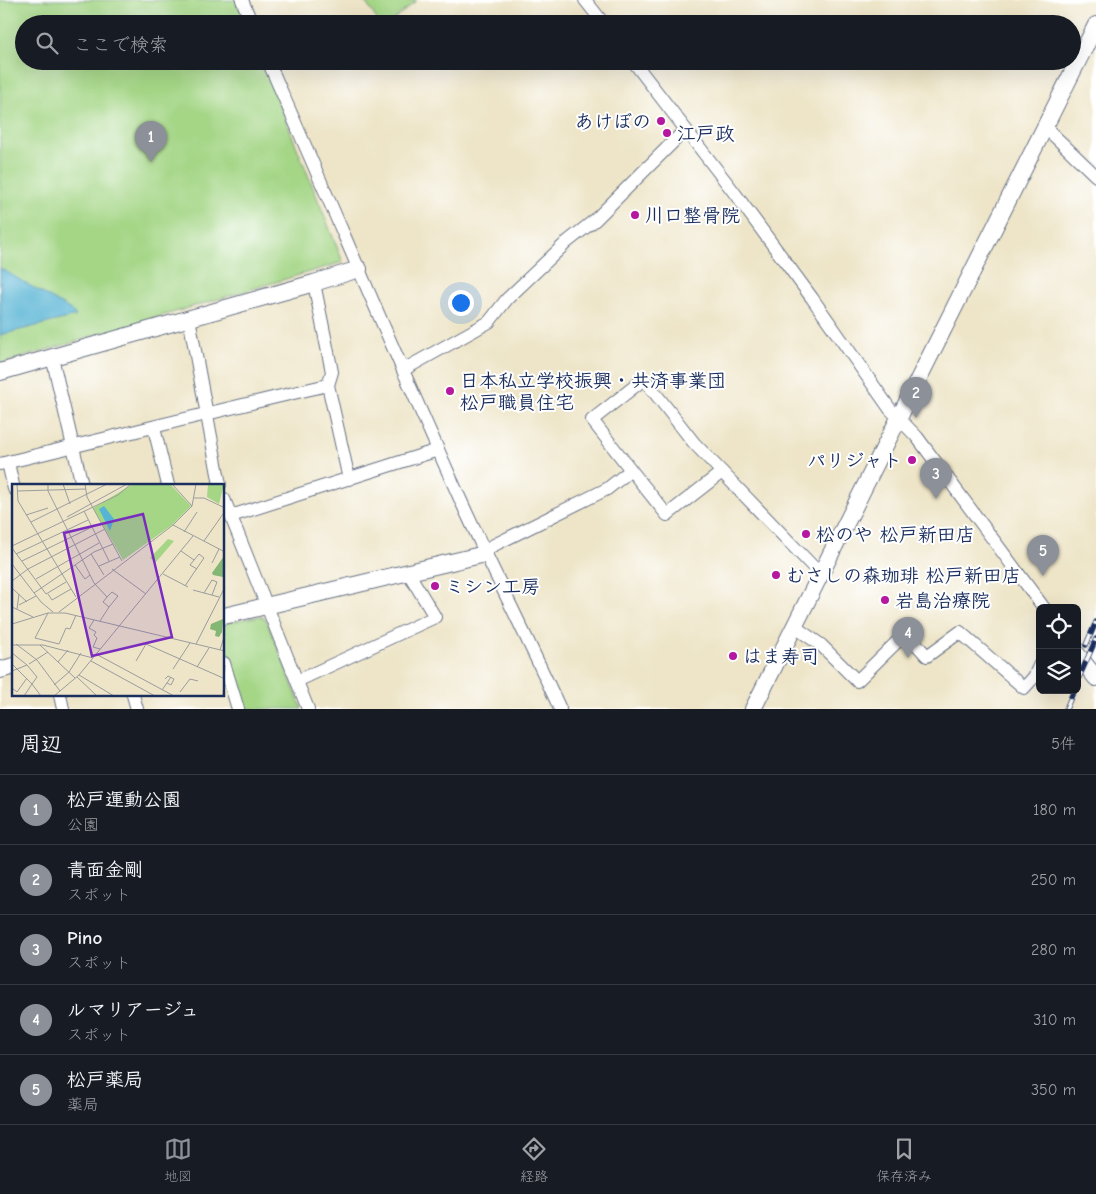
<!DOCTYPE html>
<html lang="ja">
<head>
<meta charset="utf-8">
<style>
	:root { --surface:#171b24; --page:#242831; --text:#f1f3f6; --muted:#9ea1a6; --line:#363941; --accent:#8c9099 }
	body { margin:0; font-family:"Comic Neue","Klee One",sans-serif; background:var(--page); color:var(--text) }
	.controls { position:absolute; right:15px; bottom:15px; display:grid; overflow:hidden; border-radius:8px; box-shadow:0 5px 20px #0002 }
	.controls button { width:45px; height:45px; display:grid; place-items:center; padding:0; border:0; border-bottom:1px solid var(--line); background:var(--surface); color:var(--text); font:25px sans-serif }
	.you { position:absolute; left:460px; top:302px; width:18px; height:18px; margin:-12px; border:4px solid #fff; border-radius:50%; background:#1a73e8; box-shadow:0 0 0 8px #1a73e833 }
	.badge { display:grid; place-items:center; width:32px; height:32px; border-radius:50%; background:var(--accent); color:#fff; font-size:16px; font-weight:700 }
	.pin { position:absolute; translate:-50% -41px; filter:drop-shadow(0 1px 2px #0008) }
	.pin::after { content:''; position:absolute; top:26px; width:18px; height:15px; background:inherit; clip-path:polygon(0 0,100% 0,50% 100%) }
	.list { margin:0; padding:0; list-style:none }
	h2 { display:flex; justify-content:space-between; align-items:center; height:65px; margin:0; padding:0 20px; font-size:21px }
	h2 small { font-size:16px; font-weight:400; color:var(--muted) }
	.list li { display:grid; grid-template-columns:32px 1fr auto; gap:15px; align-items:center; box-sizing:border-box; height:70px; padding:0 20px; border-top:1px solid var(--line) }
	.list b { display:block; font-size:19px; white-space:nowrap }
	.list p { margin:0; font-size:16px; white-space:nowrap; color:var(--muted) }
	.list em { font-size:16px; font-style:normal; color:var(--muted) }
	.icon { flex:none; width:28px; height:28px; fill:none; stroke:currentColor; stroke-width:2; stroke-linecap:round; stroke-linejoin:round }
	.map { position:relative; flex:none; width:1096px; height:709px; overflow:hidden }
	.search { position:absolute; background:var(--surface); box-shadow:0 5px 20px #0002; left:15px; right:15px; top:15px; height:55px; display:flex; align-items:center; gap:12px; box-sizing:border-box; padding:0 18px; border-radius:28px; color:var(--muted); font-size:19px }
	.sheet { height:415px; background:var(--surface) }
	nav { display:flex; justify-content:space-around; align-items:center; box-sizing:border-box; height:70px; border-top:1px solid var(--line); background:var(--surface); font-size:14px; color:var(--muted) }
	nav a { display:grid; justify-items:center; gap:2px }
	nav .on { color:var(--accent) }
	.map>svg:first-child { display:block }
	.green { fill:#a4d686; stroke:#608272 }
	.water { fill:#56b4d4; stroke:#387299 }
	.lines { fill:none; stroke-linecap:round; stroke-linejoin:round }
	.minor-casing { stroke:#656f83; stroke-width:14 }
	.tertiary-casing { stroke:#656f83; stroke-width:18 }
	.minor { stroke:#fff; stroke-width:12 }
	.tertiary { stroke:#fff; stroke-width:16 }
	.rail-casing { stroke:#1b2f5e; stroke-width:5.5 }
	.rail { stroke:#fff; stroke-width:4; stroke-dasharray:11; stroke-linecap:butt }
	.poi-dot { fill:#b5179e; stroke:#fff; stroke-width:2 }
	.labels { text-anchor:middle; stroke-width:4; stroke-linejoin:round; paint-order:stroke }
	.poi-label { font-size:19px; font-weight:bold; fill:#1b2f5e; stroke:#fff; text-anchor:start }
	.inset-road { fill:none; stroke:#9a9c9e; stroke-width:1 }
	.view { fill:#7b2cbf; fill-opacity:0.15; stroke:#7b2cbf; stroke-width:2.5 }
	.inset-edge { fill:none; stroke:#1b2f5e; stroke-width:2.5 }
</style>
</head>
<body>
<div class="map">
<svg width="1096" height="709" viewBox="0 0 1096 709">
	<rect width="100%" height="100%" fill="#fff"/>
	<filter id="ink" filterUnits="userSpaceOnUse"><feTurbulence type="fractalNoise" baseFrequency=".02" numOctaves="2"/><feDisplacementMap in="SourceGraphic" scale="10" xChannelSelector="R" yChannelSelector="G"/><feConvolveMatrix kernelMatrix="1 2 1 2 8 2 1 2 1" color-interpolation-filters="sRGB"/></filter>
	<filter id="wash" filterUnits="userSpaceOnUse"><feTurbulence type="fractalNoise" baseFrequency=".0096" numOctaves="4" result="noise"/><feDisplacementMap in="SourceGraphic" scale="20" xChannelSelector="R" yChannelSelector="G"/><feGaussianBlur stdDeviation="1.12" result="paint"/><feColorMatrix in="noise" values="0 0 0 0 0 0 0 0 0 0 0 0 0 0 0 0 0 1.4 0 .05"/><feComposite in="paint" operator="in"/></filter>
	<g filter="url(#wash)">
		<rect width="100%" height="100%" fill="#eee5c8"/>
		<g class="green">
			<path d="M 0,0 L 237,0 L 246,24 L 24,24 L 24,61 L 262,61 L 343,262 L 0,364 Z"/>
			<path d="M 364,0 L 417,0 L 389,24 L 380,24 Z"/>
			<path d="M 260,616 L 266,619 L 302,709 L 242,709 L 224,651 L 224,623 Z"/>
		</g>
		<path class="water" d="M 0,268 L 71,310 L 76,316 L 0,335 Z"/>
	</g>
	<g filter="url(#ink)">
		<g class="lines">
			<defs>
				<g id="minor">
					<path d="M 242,0 L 252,24"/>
					<path d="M 585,0 L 604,24"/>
					<path d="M 268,61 C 333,208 395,355 461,501 C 493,571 528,639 560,709"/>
					<path d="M 633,61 L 733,191 L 812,298 L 890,409 L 917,437 L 1044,608"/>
					<path d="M 1045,127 L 1096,176"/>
					<path d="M 314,283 L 332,372 L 328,385 L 349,479"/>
					<path d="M 189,318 L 220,485"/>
					<path d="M 52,357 L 82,485"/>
					<path d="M 403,370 L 489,322 L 507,299 L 567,242 L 595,220 L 685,130"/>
					<path d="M 154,428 L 168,485"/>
					<path d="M 8,463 L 14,489"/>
					<path d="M 0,464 C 110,438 219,410 328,385"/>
					<path d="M 722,472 L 821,575"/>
					<path d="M 224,499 L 308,709"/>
					<path d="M 231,516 L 438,450"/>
					<path d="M 484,550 L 607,489 L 631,470 L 667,515 L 722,472 L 694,443 L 644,379 L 592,420 L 631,470"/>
					<path d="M 795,627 L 821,645 L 857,681 L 906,633 L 927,656 L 960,632 L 1024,688 L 1034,677 L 1040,664"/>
					<path d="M 224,663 L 238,709"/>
					<path d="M 297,681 L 435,617 L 408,572"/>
					<path d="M 60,695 L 63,709"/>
					<path d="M 133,695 L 137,709"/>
				</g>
				<g id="tertiary">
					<path d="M 0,372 L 314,283 L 359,269"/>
					<path d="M 224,616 L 485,554"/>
					<path d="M 1077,654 L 1096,678"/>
					<path d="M 0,670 L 14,666"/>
					<path d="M 753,709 L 1096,25"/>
				</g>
			</defs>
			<use href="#minor" class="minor-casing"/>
			<use href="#tertiary" class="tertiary-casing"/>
			<use href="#minor" class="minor"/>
			<use href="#tertiary" class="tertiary"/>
			<defs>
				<g id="rail">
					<path d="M 1086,645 L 1096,622"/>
					<path d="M 1077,682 L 1096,639"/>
					<path d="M 1066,709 L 1074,690"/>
				</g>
			</defs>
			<use href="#rail" class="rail-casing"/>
			<use href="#rail" class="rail"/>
		</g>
	</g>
	<g class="poi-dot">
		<circle cx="661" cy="121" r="5"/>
		<circle cx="667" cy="133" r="5"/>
		<circle cx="635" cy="215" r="5"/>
		<circle cx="450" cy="391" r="5"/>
		<circle cx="912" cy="460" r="5"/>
		<circle cx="806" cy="534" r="5"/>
		<circle cx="776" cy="575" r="5"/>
		<circle cx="435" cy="586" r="5"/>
		<circle cx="885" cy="600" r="5"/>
		<circle cx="733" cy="656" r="5"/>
	</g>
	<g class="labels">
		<g class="poi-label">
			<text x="651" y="128" text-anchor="end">あけぼの</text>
			<text x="677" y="140">江戸政</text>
			<text x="645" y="222">川口整骨院</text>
			<text x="460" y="387">日本私立学校振興・共済事業団<tspan x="460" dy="22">松戸職員住宅</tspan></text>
			<text x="902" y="467" text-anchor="end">パリジャト</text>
			<text x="816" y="541">松のや 松戸新田店</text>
			<text x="786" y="582">むさしの森珈琲 松戸新田店</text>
			<text x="445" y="593">ミシン工房</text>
			<text x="895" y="607">岩島治療院</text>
			<text x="743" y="663">はま寿司</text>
		</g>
	</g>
	<g transform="translate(12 484)">
		<rect width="212" height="212" fill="#eee5c8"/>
		<path d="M 121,0 L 158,0 L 179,22 L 160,41 L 111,76 L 81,24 ZM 196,0 L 212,0 L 207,20 L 195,13 ZM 156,55 L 162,57 L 144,78 L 138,74 Z" fill="#a4d686"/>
		<path d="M 212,72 L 211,93 L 201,91 L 200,89 ZM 211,135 L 210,148 L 207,153 L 203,152 L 204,147 L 198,145 L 199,140 Z" fill="#83b773"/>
		<path d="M 92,22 L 102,35 L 98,47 L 87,25 Z" fill="#56b4d4"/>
		<path class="inset-road" d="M 5,0 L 6,17 L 64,113M 36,0 L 36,7 L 82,99M 51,0 L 58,20M 73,0 L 75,13 L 110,77M 160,0 L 180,22M 5,7 L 74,5M 182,14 L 192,14 L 213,24M 72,27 L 97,77M 14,31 L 36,24M 55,33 L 115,0M 19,38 L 95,0M 161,41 L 213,68M 172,48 L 185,28M 192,57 L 211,30M 0,62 L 106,11 L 119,0M 0,64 L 34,110 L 54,98M 169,67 L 182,76M 4,70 L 76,36M 79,70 L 92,91M 10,77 L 80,43M 200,79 L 207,65M 0,80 L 29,118 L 41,128M 63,81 L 73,95 L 78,91M 87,82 L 108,73M 100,85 L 134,110M 151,90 L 176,103M 24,95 L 87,59M 0,97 L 16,85 L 93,45M 82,99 L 95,113 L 91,118 L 97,123 L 106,112 L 100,108 L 95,113M 173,102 L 181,90 L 192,74 L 187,70 L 178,81 L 185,85M 0,104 L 15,118M 181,106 L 207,113M 22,109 L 82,68 L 101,60M 192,109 L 200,96 L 205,98 L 200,111M 36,110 L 40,116 L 59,105M 7,121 L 24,112M 0,123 L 21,133M 5,125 L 7,110M 47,128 L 161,41 L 180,22 L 184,0M 36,129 L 23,154 L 47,160 L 54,144 L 58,145 L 64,131M 82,136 L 77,144 L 84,148 L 82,151 L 85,154 L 81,163 L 88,165M 88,137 L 97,123M 0,140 L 36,129 L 53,129 L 213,167M 4,160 L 25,176 L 48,207M 184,160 L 213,103M 0,161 L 31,161 L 81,174M 28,161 L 63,194M 208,166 L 213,150M 0,169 L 15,181M 84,170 L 162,212M 79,177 L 143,212M 124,177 L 134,160 L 211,194M 46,178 L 56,166M 0,180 L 5,185 L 15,181 L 25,193 L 20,200 L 29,212M 17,180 L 36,168M 185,183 L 197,164M 161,185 L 178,159M 0,187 L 5,185 L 20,200 L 12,212M 57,188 L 69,169M 67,191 L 102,212M 65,193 L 85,212M 153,195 L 156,192 L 162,195 L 159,201 L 155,199M 42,201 L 57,188M 0,204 L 5,208 L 15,194M 150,206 L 159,193M 168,208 L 178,195 L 186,197M 42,212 L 67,191 L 181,52M 211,212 L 213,181"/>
		<path class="view" d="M 131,30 L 160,153 L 80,172 L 52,49 Z"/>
		<rect width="212" height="212" class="inset-edge"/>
	</g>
</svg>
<div class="controls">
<button><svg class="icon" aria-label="locate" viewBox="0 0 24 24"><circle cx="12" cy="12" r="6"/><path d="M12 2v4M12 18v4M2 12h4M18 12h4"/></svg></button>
<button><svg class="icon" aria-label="layers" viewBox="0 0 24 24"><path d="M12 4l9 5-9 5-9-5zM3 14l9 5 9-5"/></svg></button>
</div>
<div class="you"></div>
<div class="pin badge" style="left:151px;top:162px">1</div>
<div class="pin badge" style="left:916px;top:418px">2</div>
<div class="pin badge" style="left:936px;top:499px">3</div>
<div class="pin badge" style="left:908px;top:658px">4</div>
<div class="pin badge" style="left:1043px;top:576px">5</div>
<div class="search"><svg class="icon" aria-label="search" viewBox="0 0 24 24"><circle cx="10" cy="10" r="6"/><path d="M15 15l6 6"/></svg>ここで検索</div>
</div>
<section class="sheet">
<h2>周辺<small>5件</small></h2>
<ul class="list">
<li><span class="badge">1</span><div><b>松戸運動公園</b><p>公園</p></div><em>180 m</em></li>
<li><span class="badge">2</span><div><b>青面金剛</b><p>スポット</p></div><em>250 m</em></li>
<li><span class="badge">3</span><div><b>Pino</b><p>スポット</p></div><em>280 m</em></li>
<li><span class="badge">4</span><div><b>ルマリアージュ</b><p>スポット</p></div><em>310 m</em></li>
<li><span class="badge">5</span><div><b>松戸薬局</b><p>薬局</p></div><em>350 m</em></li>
</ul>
</section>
<nav>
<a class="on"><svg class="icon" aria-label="map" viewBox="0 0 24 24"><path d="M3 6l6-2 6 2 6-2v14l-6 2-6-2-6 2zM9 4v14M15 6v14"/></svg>地図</a>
<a><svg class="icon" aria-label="directions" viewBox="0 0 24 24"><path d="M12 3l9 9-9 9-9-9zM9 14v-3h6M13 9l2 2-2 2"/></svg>経路</a>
<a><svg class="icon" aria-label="saved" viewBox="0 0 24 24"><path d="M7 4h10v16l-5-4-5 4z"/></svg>保存済み</a>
</nav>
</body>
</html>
